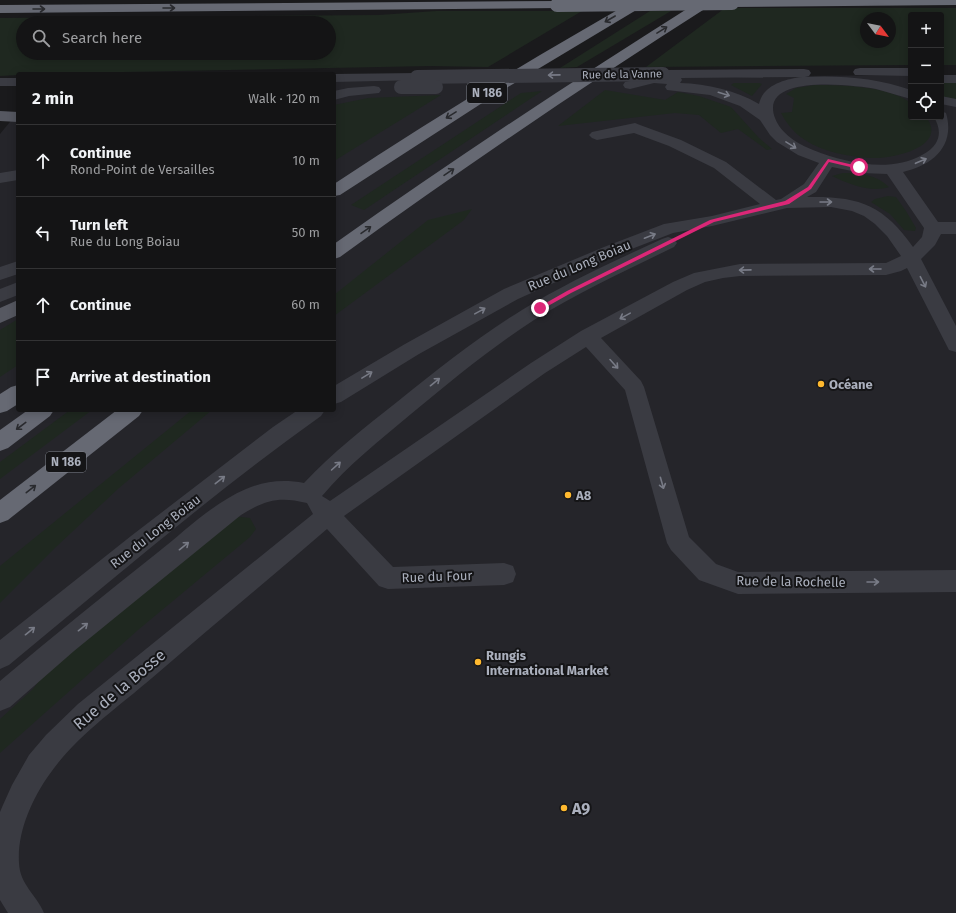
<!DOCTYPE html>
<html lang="en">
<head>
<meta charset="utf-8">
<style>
	:root { --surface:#141415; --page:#212122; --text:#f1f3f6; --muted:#9d9ea0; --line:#333334 }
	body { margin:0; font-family:"Fira Sans",sans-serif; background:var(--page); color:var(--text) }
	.controls { position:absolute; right:12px; top:12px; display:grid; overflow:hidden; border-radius:4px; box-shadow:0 2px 10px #0003 }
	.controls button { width:36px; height:36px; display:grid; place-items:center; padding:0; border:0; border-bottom:1px solid var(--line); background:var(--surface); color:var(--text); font:20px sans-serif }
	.compass { position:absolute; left:860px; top:12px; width:36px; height:36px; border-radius:50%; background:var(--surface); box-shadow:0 2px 10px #0003; rotate:122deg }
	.stop { position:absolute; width:12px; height:12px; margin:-9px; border:3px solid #db2777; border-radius:50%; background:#fff }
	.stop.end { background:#db2777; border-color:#fff; box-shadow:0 1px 4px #0008 }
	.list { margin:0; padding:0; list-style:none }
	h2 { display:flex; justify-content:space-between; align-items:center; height:52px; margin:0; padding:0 16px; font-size:17px }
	h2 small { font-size:13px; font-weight:400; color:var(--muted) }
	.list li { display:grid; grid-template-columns:26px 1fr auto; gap:12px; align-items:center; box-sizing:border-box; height:72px; padding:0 16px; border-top:1px solid var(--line) }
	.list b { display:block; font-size:15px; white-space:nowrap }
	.list p { margin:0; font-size:13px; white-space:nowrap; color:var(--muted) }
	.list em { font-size:13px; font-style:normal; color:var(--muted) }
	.icon { flex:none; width:22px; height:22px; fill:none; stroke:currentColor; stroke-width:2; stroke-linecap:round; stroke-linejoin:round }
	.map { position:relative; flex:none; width:956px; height:913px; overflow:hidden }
	.search { position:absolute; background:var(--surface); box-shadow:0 2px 10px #0003; left:16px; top:16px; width:320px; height:44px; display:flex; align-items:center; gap:10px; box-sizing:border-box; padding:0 14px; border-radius:22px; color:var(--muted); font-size:15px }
	.panel { position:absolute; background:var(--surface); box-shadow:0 2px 10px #0003; left:16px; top:72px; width:320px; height:340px; border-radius:4px }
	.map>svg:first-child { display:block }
	.built { fill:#25252a }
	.green { fill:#1f2820; fill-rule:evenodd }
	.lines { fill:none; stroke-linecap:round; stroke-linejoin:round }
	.minor { fill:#3a3b42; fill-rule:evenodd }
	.major { fill:#565861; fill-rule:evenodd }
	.highway { fill:#666973; fill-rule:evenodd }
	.minor-bridge { stroke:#3a3b42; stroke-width:14 }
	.highway-bridge { stroke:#666973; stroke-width:14 }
	.oneway { stroke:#292a2e }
	.oneway2 { stroke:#787b86 }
	.route { fill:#db2777 }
	.poi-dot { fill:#ffb92f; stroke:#151517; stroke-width:1.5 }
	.labels { text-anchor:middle; stroke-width:4; stroke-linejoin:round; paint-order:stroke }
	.far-street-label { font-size:11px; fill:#abb0bd; stroke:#151517 }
	.shield { fill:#151517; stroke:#7e828b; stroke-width:1 }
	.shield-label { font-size:12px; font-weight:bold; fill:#abb0bd }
	.street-label { font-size:13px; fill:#abb0bd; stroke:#151517 }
	.poi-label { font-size:13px; font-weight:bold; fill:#abb0bd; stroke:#151517; text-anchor:start }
	.near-street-label { font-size:16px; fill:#abb0bd; stroke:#151517 }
	.near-poi-label { font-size:16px; font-weight:bold; fill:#abb0bd; stroke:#151517; text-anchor:start }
</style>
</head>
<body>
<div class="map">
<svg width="956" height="913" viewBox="0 0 956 913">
	<rect width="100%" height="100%" fill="#1a1a1c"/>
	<path class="built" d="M 911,75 L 911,117 L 941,117 L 941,75 L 956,75 L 956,913 L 0,913 L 0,134 L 18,112 L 18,410 L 334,410 L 334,80 Z"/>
	<g class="green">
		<path d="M 725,8 L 956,8 L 956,65 L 941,65 L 941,15 L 911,15 L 911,65 L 646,67 ZM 866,18 L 890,18 L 890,42 L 866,42 Z"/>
		<path d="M 436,11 L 582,11 L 488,67 L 430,66 L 18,74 L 18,75 L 0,76 L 0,18 L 379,15 ZM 23,23 L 329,23 L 329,53 L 23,53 Z"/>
		<path d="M 650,11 L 671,11 L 577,67 L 560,68 Z"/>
		<path d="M 941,82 L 956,82 L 956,99 L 941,96 Z"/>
		<path d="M 734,83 L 759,83 L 762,84 L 752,96 L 731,85 Z"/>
		<path d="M 815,85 C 842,85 888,86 911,103 L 911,117 L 926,117 C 949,147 892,159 872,158 C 850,157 823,152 805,140 C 794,133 787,124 781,113 L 792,112 L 794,98 L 786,94 L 796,88 Z"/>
		<path d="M 605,90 L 665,100 L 678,92 L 699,96 L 731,107 L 759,138 L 772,149 L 767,150 L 738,129 L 721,133 L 699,115 L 675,113 L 558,126 Z"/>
		<path d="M 542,91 L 364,210 L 351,205 L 521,93 Z"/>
		<path d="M 441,95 L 334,161 L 334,105 L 368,98 Z"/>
		<path d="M 843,173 C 860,173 877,175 889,187 C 870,193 849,184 832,176 Z"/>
		<path d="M 888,196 L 896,197 L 906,211 L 916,228 L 915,231 L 904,230 L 890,214 L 871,202 L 875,199 Z"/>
		<path d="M 472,209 L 464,220 L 334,316 L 334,295 L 428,220 Z"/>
		<path d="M 18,319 L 18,365 L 0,377 L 0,330 Z"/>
		<path d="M 70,410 L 92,410 L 0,479 L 0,462 Z"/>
		<path d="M 192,410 L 212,410 L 119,488 L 56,547 L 0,603 L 0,566 Z"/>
		<path d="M 233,516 L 250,518 L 256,529 L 250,537 L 138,630 L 0,753 L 0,719 L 33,689 L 43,676 Z"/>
	</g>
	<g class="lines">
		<g class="minor">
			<path d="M 860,68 L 911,68 L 911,76 L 855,75 L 853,72 L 855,69 Z"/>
			<path d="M 804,69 L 809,70 L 811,73 L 809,76 L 805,77 C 840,75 877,78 911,90 L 911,99 C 899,96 888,92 876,89 C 854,85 758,73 775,118 C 781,134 798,144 813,150 C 846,163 890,173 922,155 C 928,152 933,148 936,143 C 941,134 939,126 934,117 L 941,117 L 941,111 L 946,113 C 956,147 931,166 903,172 L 938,222 L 956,222 L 956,234 L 941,234 L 935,245 L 921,259 L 956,326 L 956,352 L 949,350 L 907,268 L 901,271 L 886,275 L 740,276 L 723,278 L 705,282 L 687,290 L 601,338 L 641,381 L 644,387 L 689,537 L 716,564 L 738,572 L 956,570 L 956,592 L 738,594 L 699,580 L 671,550 L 667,543 L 625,390 L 586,347 L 545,373 L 344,516 L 393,567 L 504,563 L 513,566 L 516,574 L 513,582 L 504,585 L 388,589 L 379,586 L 327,529 C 269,579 210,628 152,678 C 117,708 75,737 49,775 C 32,799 17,832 19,863 C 20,885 36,894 44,913 L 8,913 L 0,900 L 0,812 L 3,805 L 12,785 L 29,755 L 46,735 L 78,704 L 313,514 L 307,503 C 279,496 265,500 241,515 L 74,651 L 10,707 L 0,711 L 0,681 C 52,637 104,595 157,553 C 185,531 213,503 246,489 C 265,481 283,479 304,483 C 332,453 365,427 397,402 C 438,369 478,337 522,310 C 566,283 614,261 662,239 L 668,237 L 674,239 L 677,243 L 674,247 C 627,270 579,292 534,320 C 491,348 451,381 411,414 C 380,440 348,465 322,496 L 330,501 L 531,363 L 581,331 L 673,282 L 694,273 L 740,264 L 886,263 L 901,256 L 887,236 L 875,224 L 864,216 L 852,211 L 831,207 L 787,208 L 712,226 L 673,233 L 616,255 L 518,299 L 419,354 L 341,402 L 334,404 L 334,386 L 405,344 L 504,289 L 604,247 L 664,224 L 712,216 L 760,204 L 714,168 L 669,146 L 634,133 L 597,140 L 592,138 L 589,135 L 592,132 L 635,123 L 640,125 L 681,140 L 726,162 L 776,200 L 781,199 L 804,184 L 819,163 L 798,155 L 777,142 L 770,135 L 760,120 L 740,106 L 710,95 L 667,90 L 665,87 L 667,84 L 654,83 L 630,89 L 625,88 L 623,85 L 625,82 L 656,75 L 658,71 L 663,70 ZM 802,77 C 785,79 763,85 759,104 C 735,90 708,84 680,83 L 682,80 L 681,78 ZM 832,167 L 862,173 L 887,174 L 924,228 L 922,237 L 913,247 C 883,204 858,196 807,197 L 816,192 Z"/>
			<path d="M 417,73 L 422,74 L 424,77 L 422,80 L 334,82 L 333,74 Z"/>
			<rect x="941" y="75" width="15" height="8"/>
			<rect x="0" y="78" width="18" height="8"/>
			<path d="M 374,86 L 379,87 L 381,90 L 379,93 L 349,96 L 334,100 L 334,91 L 348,88 Z"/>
			<path d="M 941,96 L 956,99 L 956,107 L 941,104 Z"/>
			<path d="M 18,170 L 18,180 L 0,183 L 0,173 Z"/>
			<path d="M 18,261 L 18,274 L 0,280 L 0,267 Z"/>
			<path d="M 18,282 L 18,295 L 0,302 L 0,289 Z"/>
			<path d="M 298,410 L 325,410 L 321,416 C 213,493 112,580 9,665 L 0,669 L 0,640 L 131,536 L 273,427 Z"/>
		</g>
		<g class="major">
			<path d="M 0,111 L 18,112 L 18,122 L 0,121 Z"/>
			<path d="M 18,300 L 18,315 L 0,323 L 0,308 Z"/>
		</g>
		<g class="highway">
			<path d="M 635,0 L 650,0 L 648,3 L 493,96 L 340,195 L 334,196 L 334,184 C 432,119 533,58 635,0 Z"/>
			<path d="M 701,0 L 716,0 L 714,3 C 587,84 462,168 340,257 L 334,259 L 334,244 C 454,159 577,78 701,0 Z"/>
			<path d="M 727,0 L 956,0 L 956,5 L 732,7 L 727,6 L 726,3 Z"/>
			<path d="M 557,1 L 562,2 L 563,5 L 562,8 L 0,13 L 0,5 Z"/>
			<path d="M 18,385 L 18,404 L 7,411 L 0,413 L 0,394 L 11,387 Z"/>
			<path d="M 28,410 L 54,410 L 50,416 L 8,448 L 0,451 L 0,430 Z"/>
			<path d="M 117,410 L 143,410 L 139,416 L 8,520 L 0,523 L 0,500 Z"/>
		</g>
		<g class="minor-bridge">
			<path d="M 417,77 L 663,74"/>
			<path d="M 401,87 L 436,87"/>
		</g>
		<path class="highway-bridge" d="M 557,5 L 732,3"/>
	</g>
	<defs><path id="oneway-shaft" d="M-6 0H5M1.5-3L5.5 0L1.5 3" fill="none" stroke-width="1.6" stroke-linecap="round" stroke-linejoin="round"/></defs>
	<g class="oneway">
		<use href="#oneway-shaft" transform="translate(169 8)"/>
		<use href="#oneway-shaft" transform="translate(39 9)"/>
		<use href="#oneway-shaft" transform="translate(610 19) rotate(150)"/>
		<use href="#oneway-shaft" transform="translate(662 30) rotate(-32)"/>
		<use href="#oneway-shaft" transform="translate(451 115) rotate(148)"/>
		<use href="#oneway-shaft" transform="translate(449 172) rotate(-34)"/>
		<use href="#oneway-shaft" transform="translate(366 230) rotate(-35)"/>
		<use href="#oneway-shaft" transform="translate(21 426) rotate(143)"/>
		<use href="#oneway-shaft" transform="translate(31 489) rotate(-38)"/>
	</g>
	<g class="oneway2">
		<use href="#oneway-shaft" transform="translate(554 75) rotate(179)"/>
		<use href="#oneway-shaft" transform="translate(724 94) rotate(17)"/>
		<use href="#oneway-shaft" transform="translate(791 145) rotate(32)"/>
		<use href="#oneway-shaft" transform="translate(921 161) rotate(-23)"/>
		<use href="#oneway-shaft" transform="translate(826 202)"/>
		<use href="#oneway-shaft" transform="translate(650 236) rotate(-21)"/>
		<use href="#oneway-shaft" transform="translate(875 269) rotate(180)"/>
		<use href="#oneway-shaft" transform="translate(745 270) rotate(179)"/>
		<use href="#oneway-shaft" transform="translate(923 282) rotate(63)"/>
		<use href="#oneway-shaft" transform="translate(480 311) rotate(-29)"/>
		<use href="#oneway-shaft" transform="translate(625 316) rotate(151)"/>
		<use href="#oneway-shaft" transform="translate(614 364) rotate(48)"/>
		<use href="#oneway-shaft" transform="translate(367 375) rotate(-31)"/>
		<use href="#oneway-shaft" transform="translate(435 382) rotate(-39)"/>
		<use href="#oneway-shaft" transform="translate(336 466) rotate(-42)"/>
		<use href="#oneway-shaft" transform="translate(220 480) rotate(-38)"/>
		<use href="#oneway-shaft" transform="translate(662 483) rotate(74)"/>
		<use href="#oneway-shaft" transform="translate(184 546) rotate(-39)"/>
		<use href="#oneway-shaft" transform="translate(873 582)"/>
		<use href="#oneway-shaft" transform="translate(83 627) rotate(-39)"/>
		<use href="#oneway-shaft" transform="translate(30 631) rotate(-39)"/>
	</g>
	<path class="route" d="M 828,159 L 862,167 L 859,169 L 829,162 L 811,189 L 789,204 L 714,222 L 571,293 L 541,310 L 537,308 L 567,291 L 710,220 L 785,201 L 808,187 Z"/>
	<g class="poi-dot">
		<circle cx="821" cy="384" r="4"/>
		<circle cx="568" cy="495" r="4"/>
		<circle cx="478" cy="662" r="4"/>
		<circle cx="564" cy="808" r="4"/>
	</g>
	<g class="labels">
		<g class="far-street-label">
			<text transform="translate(622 74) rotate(-1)" y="4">Rue de la Vanne</text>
		</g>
		<g class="shield">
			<rect x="467" y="83" width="40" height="20" rx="3"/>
			<rect x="46" y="452" width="40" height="20" rx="3"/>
		</g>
		<g class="shield-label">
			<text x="487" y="97">N 186</text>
			<text x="66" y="466">N 186</text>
		</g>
		<g class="street-label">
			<text transform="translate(579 265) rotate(-23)" y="5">Rue du Long Boiau</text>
			<text transform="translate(155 531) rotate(-38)" y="5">Rue du Long Boiau</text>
			<text transform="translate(437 576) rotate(-2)" y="5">Rue du Four</text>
			<text transform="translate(791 581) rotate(1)" y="5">Rue de la Rochelle</text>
		</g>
		<g class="poi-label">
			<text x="829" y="389">Océane</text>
			<text x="576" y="500">A8</text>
			<text x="486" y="660">Rungis<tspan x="486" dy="15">International Market</tspan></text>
		</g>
		<g class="near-street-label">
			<text transform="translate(119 689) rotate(-40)" y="6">Rue de la Bosse</text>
		</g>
		<g class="near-poi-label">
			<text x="572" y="814">A9</text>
		</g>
	</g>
</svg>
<div class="controls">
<button>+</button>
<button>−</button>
<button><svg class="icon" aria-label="locate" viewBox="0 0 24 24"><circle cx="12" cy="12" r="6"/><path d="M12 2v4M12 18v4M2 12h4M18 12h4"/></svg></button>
</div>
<svg class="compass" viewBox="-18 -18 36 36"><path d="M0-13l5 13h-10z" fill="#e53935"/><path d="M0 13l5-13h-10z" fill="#9d9ea0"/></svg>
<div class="stop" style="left:859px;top:167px"></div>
<div class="stop end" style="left:540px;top:308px"></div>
<div class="search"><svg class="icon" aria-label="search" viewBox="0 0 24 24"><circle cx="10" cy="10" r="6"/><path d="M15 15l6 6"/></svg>Search here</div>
<section class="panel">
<h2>2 min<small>Walk · 120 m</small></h2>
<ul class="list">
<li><svg class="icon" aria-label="ahead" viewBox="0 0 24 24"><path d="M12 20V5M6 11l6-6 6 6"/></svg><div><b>Continue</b><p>Rond-Point de Versailles</p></div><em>10 m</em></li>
<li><svg class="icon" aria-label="left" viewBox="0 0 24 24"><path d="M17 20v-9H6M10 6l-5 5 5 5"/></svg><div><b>Turn left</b><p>Rue du Long Boiau</p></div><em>50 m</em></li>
<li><svg class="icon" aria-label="ahead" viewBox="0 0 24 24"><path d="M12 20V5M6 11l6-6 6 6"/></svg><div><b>Continue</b></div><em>60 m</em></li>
<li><svg class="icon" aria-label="arrive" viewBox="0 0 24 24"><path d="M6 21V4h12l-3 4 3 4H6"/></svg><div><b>Arrive at destination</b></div></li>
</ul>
</section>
</div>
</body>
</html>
